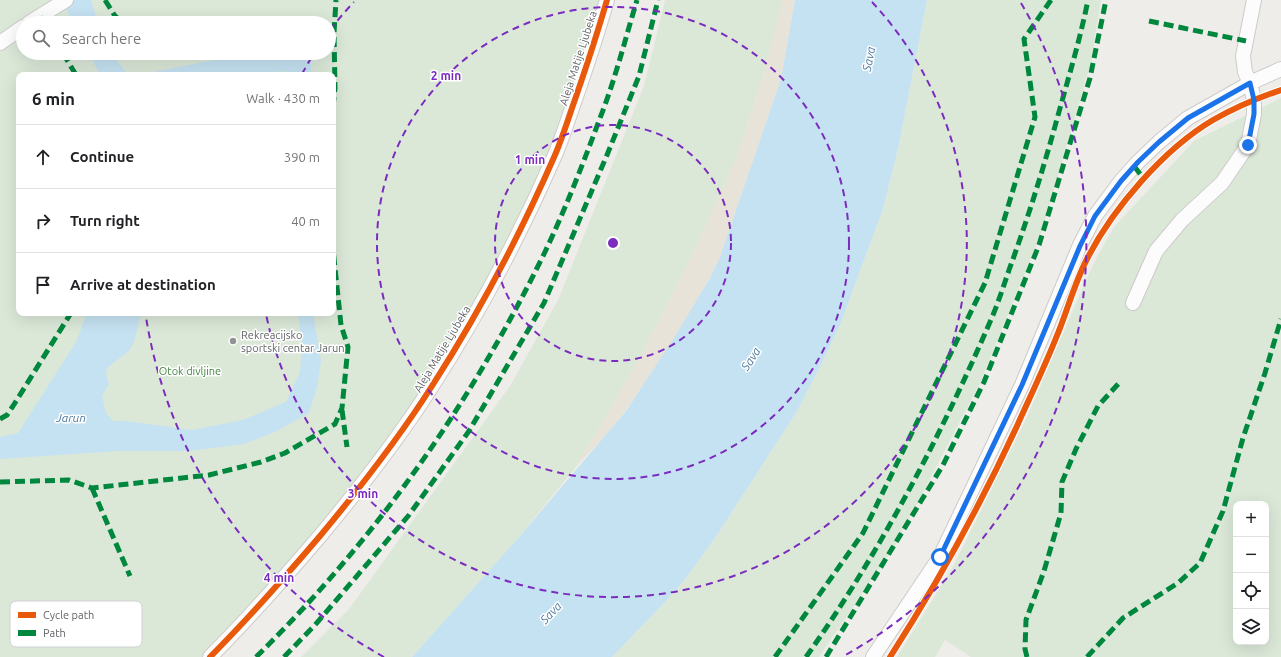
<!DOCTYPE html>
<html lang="en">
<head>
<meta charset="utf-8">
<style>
	:root { --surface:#fff; --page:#f2f2f2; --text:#202124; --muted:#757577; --line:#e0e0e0 }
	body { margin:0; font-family:Ubuntu,sans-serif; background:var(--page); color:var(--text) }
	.controls { position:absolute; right:12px; bottom:12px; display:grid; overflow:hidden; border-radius:8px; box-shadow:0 4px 16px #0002 }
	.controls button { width:36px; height:36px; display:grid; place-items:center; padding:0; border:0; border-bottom:1px solid var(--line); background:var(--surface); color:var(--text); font:20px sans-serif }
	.stop { position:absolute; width:12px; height:12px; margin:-9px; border:3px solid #1a73e8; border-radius:50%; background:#fff }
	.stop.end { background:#1a73e8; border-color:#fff; box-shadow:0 1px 4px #0008 }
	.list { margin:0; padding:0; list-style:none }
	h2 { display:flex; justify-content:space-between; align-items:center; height:52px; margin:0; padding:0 16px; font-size:17px }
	h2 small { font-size:13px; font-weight:400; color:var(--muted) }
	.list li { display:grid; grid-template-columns:26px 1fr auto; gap:12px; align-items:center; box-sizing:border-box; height:64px; padding:0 16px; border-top:1px solid var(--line) }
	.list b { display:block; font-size:15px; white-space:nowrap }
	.list em { font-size:13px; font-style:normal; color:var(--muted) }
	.icon { flex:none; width:22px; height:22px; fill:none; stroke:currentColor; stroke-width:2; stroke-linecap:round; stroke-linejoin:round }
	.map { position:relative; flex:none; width:1281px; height:657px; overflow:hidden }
	.search { position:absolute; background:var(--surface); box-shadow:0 4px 16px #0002; left:16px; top:16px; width:320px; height:44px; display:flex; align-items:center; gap:10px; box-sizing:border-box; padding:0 14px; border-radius:22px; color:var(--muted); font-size:15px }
	.panel { position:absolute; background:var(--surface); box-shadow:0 4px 16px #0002; left:16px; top:72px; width:320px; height:244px; border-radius:8px }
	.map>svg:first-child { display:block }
	.green { fill:#dbe8d8; fill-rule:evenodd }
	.sand { fill:#e7e3d9 }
	.water { fill:#c5e2f2 }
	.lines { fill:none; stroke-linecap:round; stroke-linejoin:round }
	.minor-casing { stroke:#cccbca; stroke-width:16 }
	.minor { stroke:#fdfcfc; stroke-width:14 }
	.quiet { stroke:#00873e; stroke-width:5; stroke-dasharray:10 5; stroke-linecap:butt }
	.cycleway-casing { stroke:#fff; stroke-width:8 }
	.cycleway { stroke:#e8590c; stroke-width:6 }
	.route { stroke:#1a73e8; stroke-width:5 }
	.ring { fill:none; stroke:#7b2cbf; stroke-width:2; stroke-dasharray:7 5 }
	.poi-dot { fill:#929395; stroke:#fff; stroke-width:1.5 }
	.labels { text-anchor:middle; stroke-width:3; stroke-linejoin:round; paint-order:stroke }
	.street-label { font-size:11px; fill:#606367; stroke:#fff }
	.poi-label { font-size:11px; fill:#606367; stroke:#fff; text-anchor:start }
	.park-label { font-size:11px; fill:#428541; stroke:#fff }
	.water-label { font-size:12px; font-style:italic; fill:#4c7a9f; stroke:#fff }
	.key { fill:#fff; stroke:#cfd0d1; stroke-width:1 }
	.key-label { font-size:11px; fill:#606367 }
	.centre { fill:#7b2cbf; stroke:#fff; stroke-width:2 }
	.ring-label { font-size:12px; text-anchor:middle; font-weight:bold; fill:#7b2cbf; stroke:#fff; stroke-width:3; stroke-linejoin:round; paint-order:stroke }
</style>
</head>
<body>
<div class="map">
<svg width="1281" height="657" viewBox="0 0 1281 657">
	<rect width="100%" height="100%" fill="#efedea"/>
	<g class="green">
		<path d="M 0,0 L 613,0 L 587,84 L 451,366 L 217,657 L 0,657 ZM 23,23 L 329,23 L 329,53 L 23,53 ZM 19,75 L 333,75 L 333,313 L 19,313 Z"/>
		<path d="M 665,0 L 783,0 L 767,64 L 736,160 L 689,262 L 639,359 L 576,467 L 513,544 L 412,657 L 301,657 L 349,609 L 510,386 L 558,300 L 644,86 Z"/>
		<path d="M 927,0 L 1101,0 L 1091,62 L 1041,234 L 980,383 L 896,544 L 819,657 L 612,657 L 665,602 L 686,578 L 717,535 L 796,413 L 820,367 L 840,325 L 883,209 L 898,149 Z"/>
		<path d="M 1281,98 L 1281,657 L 971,657 L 945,640 L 935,657 L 897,657 L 954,565 L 1026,419 L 1086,280 L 1097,257 L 1114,227 L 1194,141 ZM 1236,504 L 1266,504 L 1266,642 L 1236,642 Z"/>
	</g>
	<path class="sand" d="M 783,0 L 795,0 L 781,79 L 720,257 C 696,308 660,363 626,410 C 612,430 593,448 576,467 L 639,359 L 689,262 L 736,160 L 767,64 Z"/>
	<g class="water">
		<path d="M 62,0 L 91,0 L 98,23 L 73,23 Z"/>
		<path d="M 795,0 L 927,0 L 898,149 L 883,209 L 840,325 L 820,367 L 796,413 L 717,535 L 686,578 L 665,602 L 612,657 L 412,657 L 513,544 L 626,411 L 674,338 L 710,278 L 720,257 L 781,79 Z"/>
		<path d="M 89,53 L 111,53 L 128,75 L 138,75 L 245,54 L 256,53 L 307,53 L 311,55 L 311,75 L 295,75 L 284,71 L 253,75 L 100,75 Z"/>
		<path d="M 87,313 L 141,313 L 135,339 L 130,350 L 107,368 L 106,375 L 109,384 L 102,396 L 106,413 L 113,421 L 126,421 L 192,430 L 243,420 L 286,402 L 300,372 L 302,348 L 298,313 L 313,313 L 321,361 L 317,388 L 309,413 L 275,432 L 244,444 L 189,451 L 118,451 L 0,459 L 0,437 L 18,433 L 76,342 Z"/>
	</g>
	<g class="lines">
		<defs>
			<g id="minor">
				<path d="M 29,23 L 66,0"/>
				<path d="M 0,43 L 23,27"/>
				<path d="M 1133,303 L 1156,251 L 1182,220 L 1222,183 L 1248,145 L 1254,114 L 1254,100 L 1250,83 L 1245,72 L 1243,56 L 1254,0"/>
				<path d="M 210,657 C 248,619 285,577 320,536 C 360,488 399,438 432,386 C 479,313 520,235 555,155 C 561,141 566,126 571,111 C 584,74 596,38 607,0"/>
				<path d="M 873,657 L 940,557 L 1022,385 L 1080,245 L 1095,216 L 1121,181 L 1138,162 L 1159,142 L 1188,118 L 1250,83 L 1281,69"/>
			</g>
		</defs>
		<use href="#minor" class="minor-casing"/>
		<use href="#minor" class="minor"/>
		<g class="quiet">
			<path d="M 105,0 L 115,16 L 123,23"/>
			<path d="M 40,17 L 44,23"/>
			<path d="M 1149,21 L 1246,41"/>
			<path d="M 63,53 L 76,75"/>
			<path d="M 160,53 L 162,55 L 181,53"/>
			<path d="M 333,107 L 335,88 L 334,33 L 336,0"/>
			<path d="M 1134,166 L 1144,179"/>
			<path d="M 342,410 L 347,447"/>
			<path d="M 0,419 L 7,415 L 13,406 L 71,313"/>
			<path d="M 0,482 L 69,480 L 92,488 L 209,475 L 261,462 L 285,453 L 335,424 L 342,408 L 348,347 L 341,325 L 333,249"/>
			<path d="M 92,488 L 130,576"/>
			<path d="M 256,657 C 376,539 470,405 544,254 C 565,210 583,164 600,118 C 615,80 625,40 637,0"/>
			<path d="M 284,657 L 315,625 L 409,515 L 469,431 L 544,303 L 607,155 L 639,76 L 658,0"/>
			<path d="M 775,657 L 863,533 L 985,283 L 1035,117 L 1024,39 L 1051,0"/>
			<path d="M 806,657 C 881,551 942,434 993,315 C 999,300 1004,285 1009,270 C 1027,221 1043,170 1057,119 C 1068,79 1080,40 1088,0"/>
			<path d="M 826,657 L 943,465 L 984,382 L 1039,245 L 1090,78 L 1106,0"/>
			<path d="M 1027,657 L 1025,649 L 1026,620 L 1044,571 L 1061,513 L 1062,482 L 1076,449 L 1098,406 L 1120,382"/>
			<path d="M 1087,657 L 1123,618 L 1178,583 L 1200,563 L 1223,511 L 1243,438 L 1265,373 L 1281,319"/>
		</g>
		<defs>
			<g id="cycleway">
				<path d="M 210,657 C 248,619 285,577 320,536 C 360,488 399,438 432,386 C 479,313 520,235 555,155 C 561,141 566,126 571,111 C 584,74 596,38 607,0"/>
				<path d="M 890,657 C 937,584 980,506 1017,426 C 1030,397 1044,368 1056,338 C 1067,312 1074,284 1087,259 C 1113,208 1164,149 1213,120 C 1234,108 1257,98 1281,90"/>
			</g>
		</defs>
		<use href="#cycleway" class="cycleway-casing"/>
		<use href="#cycleway" class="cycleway"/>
	</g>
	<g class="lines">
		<path class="route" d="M 940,557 L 1022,385 L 1080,246 L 1095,216 L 1121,181 L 1138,162 L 1159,142 L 1188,118 L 1250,83 L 1254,100 L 1254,114 L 1248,145"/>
	</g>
	<g class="ring">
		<circle cx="613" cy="243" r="118"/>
		<circle cx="613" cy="243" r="236"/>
		<path d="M302 74A354 354 0 0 1 313 55M330 30A354 354 0 0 1 354 2M872 2A354 354 0 1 1 266 314"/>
		<path d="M384 657A473 473 0 0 1 146 317M1021 3A473 473 0 0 1 842 657"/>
	</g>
	<circle class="poi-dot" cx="233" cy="341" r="4"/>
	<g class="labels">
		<g class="street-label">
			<text transform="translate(578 58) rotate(-72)" y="4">Aleja Matije Ljubeka</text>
			<text transform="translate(442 349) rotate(-59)" y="4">Aleja Matije Ljubeka</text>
		</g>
		<g class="poi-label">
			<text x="241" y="339">Rekreacijsko<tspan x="241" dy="13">sportski centar Jarun</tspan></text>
		</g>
		<g class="park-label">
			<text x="190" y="375">Otok divljine</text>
		</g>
		<g class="water-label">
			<text transform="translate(869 59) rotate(-79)" y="4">Sava</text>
			<text transform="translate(751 359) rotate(-57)" y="4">Sava</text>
			<text x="71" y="422">Jarun</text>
			<text transform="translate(551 613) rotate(-47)" y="4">Sava</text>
		</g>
	</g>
	<rect x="10" y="601" width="132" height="46" rx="6" class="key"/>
	<rect x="18" y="612" width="18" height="6" fill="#e8590c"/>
	<rect x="18" y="630" width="18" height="6" fill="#00873e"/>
	<g class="key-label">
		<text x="43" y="619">Cycle path</text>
		<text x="43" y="637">Path</text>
	</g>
	<circle cx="613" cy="243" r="6" class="centre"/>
	<g class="ring-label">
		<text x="446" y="80">2 min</text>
		<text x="530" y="164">1 min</text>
		<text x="363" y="498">3 min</text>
		<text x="279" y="582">4 min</text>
	</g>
</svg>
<div class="controls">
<button>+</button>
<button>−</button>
<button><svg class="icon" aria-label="locate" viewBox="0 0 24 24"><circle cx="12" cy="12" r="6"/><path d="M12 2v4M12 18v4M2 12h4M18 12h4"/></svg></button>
<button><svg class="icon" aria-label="layers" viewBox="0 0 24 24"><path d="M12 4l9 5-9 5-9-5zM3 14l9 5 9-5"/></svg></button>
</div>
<div class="stop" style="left:940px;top:557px"></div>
<div class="stop end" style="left:1248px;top:145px"></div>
<div class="search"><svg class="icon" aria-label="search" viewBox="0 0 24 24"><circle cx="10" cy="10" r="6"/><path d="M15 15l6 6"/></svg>Search here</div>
<section class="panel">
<h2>6 min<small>Walk · 430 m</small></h2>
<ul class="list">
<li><svg class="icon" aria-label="ahead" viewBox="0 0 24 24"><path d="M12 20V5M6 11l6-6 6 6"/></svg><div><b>Continue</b></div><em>390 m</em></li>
<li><svg class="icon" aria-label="right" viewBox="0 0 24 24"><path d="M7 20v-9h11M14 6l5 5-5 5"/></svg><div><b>Turn right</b></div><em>40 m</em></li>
<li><svg class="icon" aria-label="arrive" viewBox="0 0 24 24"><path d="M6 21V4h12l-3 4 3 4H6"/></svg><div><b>Arrive at destination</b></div></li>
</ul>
</section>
</div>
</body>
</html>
